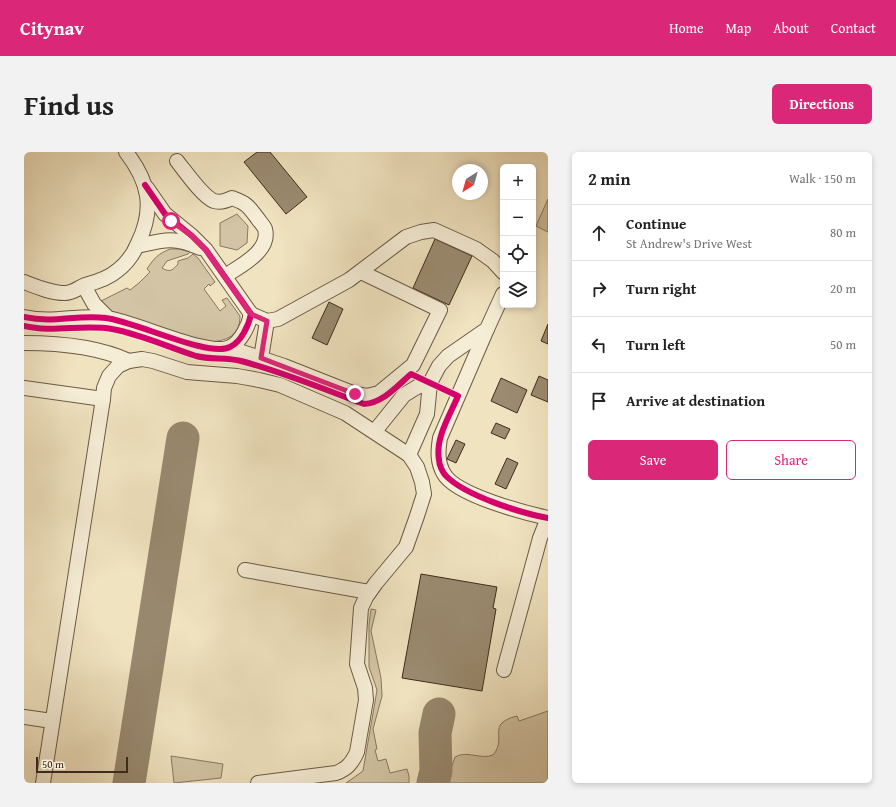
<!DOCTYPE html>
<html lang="en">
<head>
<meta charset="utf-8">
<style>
	:root { --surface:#fff; --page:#f2f2f2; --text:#222; --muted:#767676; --line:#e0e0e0; --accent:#db2777 }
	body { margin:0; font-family:"Gentium Book Plus",serif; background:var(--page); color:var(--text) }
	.controls { position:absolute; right:12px; top:12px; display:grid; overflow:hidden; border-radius:6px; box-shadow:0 2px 6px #0003 }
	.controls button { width:36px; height:36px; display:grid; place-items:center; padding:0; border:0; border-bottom:1px solid var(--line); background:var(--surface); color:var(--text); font:20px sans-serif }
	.compass { position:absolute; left:428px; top:12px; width:36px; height:36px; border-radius:50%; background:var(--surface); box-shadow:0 2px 6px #0003; rotate:217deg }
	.scale { position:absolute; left:12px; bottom:10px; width:92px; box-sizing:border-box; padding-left:4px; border:2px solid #3f2c1c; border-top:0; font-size:11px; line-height:14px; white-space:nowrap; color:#3f2c1c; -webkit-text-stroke:3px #f5edd6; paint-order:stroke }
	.stop { position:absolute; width:12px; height:12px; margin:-9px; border:3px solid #db2777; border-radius:50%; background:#fff }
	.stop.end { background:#db2777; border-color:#fff; box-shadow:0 1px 4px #0008 }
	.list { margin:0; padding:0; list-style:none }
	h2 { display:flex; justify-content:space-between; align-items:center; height:52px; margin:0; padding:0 16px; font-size:17px }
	h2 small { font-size:13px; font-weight:400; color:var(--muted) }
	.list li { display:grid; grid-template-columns:26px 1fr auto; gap:12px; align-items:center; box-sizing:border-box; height:56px; padding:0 16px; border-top:1px solid var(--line) }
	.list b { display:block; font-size:15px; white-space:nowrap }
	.list p { margin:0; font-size:13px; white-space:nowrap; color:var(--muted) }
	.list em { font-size:13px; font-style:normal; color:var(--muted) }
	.actions { display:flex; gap:8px; padding:12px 16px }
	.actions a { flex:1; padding:9px 0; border:1px solid var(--accent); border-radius:6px; text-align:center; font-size:14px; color:var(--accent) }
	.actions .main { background:var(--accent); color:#fff }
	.icon { flex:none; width:22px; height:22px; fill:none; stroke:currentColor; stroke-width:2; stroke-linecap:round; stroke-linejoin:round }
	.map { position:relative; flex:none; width:524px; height:631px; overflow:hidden; border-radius:6px }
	header { display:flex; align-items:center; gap:24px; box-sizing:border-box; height:56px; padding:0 20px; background:var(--accent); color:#fff }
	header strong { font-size:19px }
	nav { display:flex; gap:22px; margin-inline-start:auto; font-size:14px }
	.intro { display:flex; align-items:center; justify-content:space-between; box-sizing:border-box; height:96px; padding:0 24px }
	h1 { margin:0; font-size:28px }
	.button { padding:10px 18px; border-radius:6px; background:var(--accent); color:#fff; font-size:14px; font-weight:700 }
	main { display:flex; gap:24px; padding:0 24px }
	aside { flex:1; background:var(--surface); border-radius:6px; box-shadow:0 2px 6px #0003 }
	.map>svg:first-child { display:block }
	.green { fill:#d2c4a4; stroke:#887860 }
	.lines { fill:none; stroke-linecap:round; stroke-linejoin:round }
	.taxiway { stroke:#98886e; stroke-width:33 }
	.building { fill:#9b8b71; stroke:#3f2c1c }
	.minor-casing { stroke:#6b5a45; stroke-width:16 }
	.minor { stroke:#f5edd6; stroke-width:14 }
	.cycleway-casing { stroke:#f5edd6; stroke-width:8 }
	.cycleway { stroke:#d6006c; stroke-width:6 }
	.route { stroke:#db2777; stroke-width:5 }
</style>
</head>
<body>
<header>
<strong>Citynav</strong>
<nav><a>Home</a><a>Map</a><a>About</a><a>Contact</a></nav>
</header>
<div class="intro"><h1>Find us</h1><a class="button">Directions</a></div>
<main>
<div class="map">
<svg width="524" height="631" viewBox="0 0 524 631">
	<rect width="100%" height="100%" fill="#f0e3c0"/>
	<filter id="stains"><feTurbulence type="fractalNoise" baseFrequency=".005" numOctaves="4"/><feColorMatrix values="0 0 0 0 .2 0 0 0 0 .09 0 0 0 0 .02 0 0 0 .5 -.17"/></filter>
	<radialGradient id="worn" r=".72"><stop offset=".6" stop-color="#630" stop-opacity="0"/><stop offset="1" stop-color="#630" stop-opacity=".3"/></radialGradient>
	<g class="green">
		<path d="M 524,47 L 524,80 L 512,74 Z"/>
		<path d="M 213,62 L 224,74 L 223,91 L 213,98 L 196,94 L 196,71 Z"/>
		<path d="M 146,97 L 155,97 L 166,100 L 164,102 L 143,109 L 138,116 C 146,121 149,118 154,112 L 154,109 L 164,106 L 169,102 L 174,106 L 191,130 L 186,134 L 185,132 L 180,137 L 196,159 L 202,154 L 198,148 L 203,146 L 216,164 C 216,186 199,190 181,190 L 84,159 L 75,150 L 103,136 L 106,138 L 115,131 L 126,120 L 123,117 C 130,106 134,102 146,97 Z"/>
		<path d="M 347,457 L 352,458 L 347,479 L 357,526 L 358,544 L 349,577 L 353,597 L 351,598 L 354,609 L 362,607 L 366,621 L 383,617 L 385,624 L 385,631 L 322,631 L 339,619 L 353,538 L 345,515 L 345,472 Z"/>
		<path d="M 524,559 L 524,631 L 422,631 L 431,605 C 443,598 457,608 469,603 C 484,586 461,572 493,564 L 495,569 Z"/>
		<path d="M 147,604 L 199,612 L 197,626 L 150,631 Z"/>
	</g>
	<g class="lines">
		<g class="taxiway">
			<path d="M 105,631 L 159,286"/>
			<path d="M 409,631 L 412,619 L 411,581 L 415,562"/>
		</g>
	</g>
	<g class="building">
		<path d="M 233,0 L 246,0 L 283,45 L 262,62 L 220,10 Z"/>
		<path d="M 411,87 L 448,104 L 425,153 L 389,136 Z"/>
		<path d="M 305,150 L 319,157 L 303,193 L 288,186 Z"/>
		<path d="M 524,172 L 524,192 L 517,189 Z"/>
		<path d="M 515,224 L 524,228 L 524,250 L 507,243 Z"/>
		<path d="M 477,226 L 503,238 L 493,261 L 467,249 Z"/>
		<path d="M 472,271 L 486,277 L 481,287 L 467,281 Z"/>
		<path d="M 432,288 L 441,292 L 432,311 L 423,307 Z"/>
		<path d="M 483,306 L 494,311 L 482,337 L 471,332 Z"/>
		<path d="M 397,422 L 473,435 L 469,456 L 472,457 L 458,539 L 378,526 Z"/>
	</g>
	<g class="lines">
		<defs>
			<g id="minor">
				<path d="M 153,9 C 161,19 179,45 190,49 C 196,51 202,49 208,46 C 224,52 224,54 234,67 C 236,70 240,74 241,77 C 247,99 216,114 201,124"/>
				<path d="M 123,36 L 141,62 L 168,84 L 182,98 L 227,162"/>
				<path d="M 113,94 C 139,88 150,84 176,96"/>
				<path d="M 0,130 C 13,135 27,141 41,141 C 49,141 54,136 61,133 C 73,130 85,126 94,118 C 103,111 110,101 114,91 C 131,56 125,30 102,0"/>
				<path d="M 60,134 L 70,152 L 84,166"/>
				<path d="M 227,162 L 243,169 L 254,167 L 325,128 L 382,85 L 397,80 L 410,78 L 452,97 L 469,109 L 479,120"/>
				<path d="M 0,165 C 30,172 53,162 82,166 C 110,169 185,206 206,195 C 217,190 225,173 227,162"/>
				<path d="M 463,177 L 416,286 C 414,299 413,310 420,322 C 432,343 501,361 524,366"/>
				<path d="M 0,191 C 33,191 75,195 105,209"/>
				<path d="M 206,196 L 260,214 L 331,242 L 343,244 L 355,241 L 389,213 L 416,158 L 337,120"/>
				<path d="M 237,206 L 243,169"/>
				<path d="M 0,236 L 79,247"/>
				<path d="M 351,279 L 380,243 L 393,235 L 406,231"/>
				<path d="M 385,303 L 403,262 L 406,231 L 415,214 L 424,204 L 463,177 L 479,142"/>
				<path d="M 221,418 L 345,440"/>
				<path d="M 480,518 L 516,386 L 524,366"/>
				<path d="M 0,565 L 28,569"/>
				<path d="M 19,631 L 79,247 L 80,236 L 85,224 L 94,214 L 105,209 L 118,207 L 129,209 L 163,220 L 213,224 L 235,228 L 256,233 L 321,261 L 385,303 L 393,315 L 398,330 L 400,342 L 393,364 L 382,395 L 352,431 L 342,445 L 337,456 L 333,512 L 341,536 L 342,548 L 333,600 C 328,611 323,617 312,621 L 234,631"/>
			</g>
		</defs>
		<use href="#minor" class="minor-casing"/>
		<use href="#minor" class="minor"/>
		<defs>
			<g id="cycleway">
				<path d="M 0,165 C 30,172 53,162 82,166 C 110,169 185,206 206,195 C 217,190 225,173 227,162 L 182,98 L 168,84 L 141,62 L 121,33"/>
				<path d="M 0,174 C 28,181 59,172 88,177 C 116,182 144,195 172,204 C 187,208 202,205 217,209 C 259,220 299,237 340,252 C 359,251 374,233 387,222 L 434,244 C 426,263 411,286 415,308 C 415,313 419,321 422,324 C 442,344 497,361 524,366"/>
			</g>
		</defs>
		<use href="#cycleway" class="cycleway-casing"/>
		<use href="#cycleway" class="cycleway"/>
	</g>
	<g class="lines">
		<path class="route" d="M 147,69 L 168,84 L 182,98 L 227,162 L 243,169 L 237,206 L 331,242"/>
	</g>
	<rect width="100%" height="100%" filter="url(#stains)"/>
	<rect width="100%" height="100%" fill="url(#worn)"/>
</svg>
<div class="controls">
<button>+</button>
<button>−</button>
<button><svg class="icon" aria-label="locate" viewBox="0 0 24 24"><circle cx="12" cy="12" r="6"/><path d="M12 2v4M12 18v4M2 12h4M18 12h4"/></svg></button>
<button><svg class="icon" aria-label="layers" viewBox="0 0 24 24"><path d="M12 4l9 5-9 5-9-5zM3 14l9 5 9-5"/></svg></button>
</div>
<svg class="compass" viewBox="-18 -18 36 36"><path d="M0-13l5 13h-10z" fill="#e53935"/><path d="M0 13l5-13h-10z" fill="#767676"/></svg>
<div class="scale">50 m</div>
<div class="stop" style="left:147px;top:69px"></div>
<div class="stop end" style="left:331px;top:242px"></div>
</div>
<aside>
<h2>2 min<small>Walk · 150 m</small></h2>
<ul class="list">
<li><svg class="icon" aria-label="ahead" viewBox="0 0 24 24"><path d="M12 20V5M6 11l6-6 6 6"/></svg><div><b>Continue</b><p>St Andrew's Drive West</p></div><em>80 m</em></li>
<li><svg class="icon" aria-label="right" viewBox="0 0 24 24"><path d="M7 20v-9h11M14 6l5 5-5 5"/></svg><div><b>Turn right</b></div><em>20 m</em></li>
<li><svg class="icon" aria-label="left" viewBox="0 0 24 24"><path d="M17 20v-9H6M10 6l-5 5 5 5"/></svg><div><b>Turn left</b></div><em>50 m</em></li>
<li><svg class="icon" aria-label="arrive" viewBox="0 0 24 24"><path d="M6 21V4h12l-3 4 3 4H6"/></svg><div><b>Arrive at destination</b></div></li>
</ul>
<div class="actions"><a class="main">Save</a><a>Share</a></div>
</aside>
</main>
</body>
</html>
